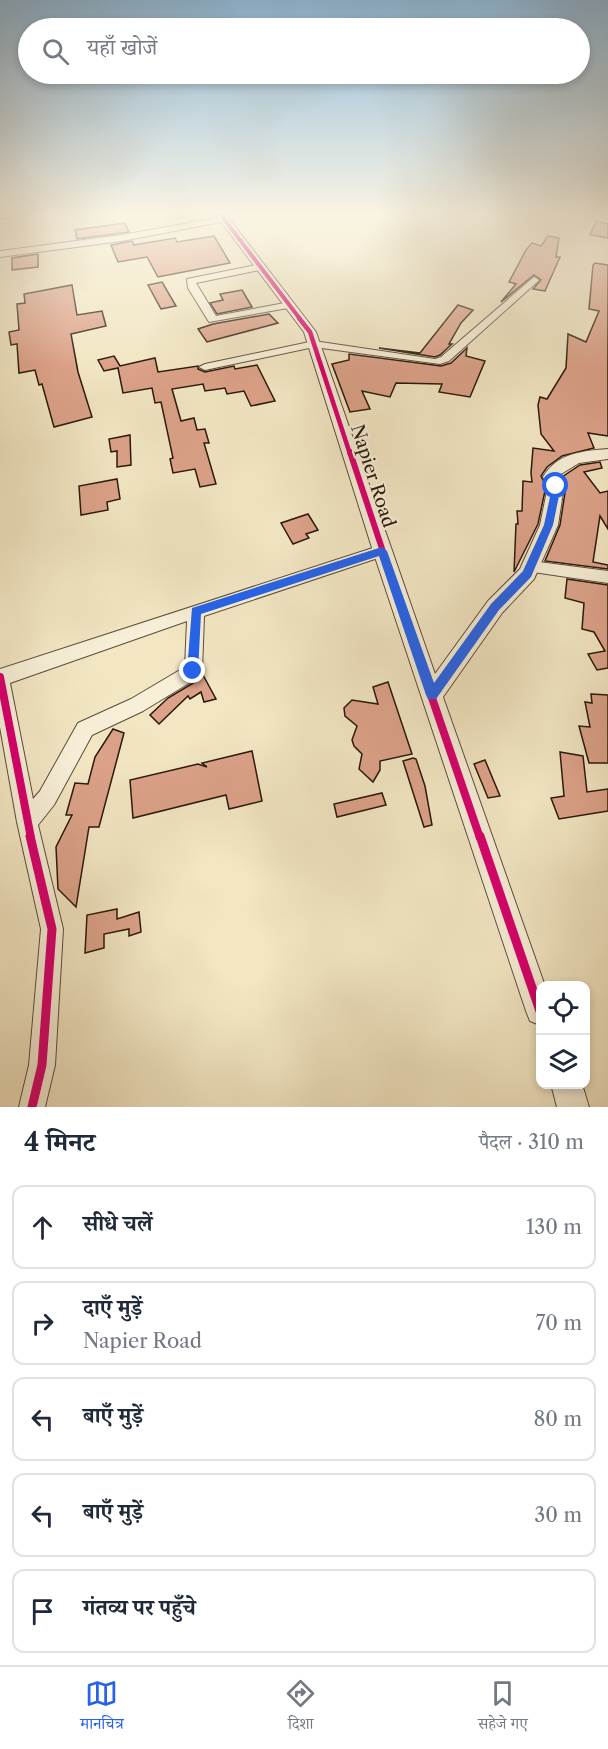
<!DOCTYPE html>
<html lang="hi">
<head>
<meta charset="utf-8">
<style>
	:root { --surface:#fff; --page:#f2f2f3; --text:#1f2937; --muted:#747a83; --line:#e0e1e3; --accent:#2563eb }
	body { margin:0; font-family:"Libre Caslon Text","Noto Serif Devanagari",serif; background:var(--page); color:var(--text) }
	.controls { position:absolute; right:18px; bottom:18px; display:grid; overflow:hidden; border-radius:12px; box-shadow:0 3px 9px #0003 }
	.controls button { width:54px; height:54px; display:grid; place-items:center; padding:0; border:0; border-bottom:2px solid var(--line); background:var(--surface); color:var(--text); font:30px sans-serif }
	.stop { position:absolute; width:18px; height:18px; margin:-14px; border:4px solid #2563eb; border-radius:50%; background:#fff }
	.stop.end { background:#2563eb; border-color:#fff; box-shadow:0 2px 6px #0008 }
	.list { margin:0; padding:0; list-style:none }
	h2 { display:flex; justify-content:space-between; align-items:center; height:78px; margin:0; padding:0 24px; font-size:26px }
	h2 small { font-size:20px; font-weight:400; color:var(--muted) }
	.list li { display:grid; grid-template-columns:39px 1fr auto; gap:18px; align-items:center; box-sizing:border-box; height:84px; margin:0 12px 12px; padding:0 12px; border:2px solid var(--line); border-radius:12px }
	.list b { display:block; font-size:22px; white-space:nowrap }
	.list p { margin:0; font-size:20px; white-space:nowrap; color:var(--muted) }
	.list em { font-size:20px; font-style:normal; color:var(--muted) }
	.icon { flex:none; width:33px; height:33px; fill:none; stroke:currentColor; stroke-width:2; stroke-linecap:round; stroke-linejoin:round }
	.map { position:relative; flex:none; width:608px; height:1107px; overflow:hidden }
	.search { position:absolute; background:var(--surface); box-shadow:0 3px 9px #0003; left:18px; right:18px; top:18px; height:66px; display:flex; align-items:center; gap:15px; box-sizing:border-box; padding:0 21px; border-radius:33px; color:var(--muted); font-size:22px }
	.sheet { height:558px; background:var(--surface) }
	nav { display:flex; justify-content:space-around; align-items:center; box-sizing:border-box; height:84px; border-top:2px solid var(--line); background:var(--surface); font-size:16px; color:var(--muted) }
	nav a { display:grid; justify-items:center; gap:3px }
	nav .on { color:var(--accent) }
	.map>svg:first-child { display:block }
	.building { fill:#dca289; stroke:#2a180b; stroke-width:1.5 }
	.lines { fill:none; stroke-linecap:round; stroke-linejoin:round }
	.minor-casing { stroke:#5c4c39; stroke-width:2 }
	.tertiary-casing { stroke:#5c4c39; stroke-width:2 }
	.minor { fill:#f7efd8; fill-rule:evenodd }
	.tertiary { fill:#f7efd8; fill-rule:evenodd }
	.cycleway-far4-casing { stroke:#f7efd8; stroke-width:6 }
	.cycleway-far3-casing { stroke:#f7efd8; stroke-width:8 }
	.cycleway-far2-casing { stroke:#f7efd8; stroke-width:10 }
	.cycleway-far1-casing { stroke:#f7efd8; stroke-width:11 }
	.cycleway-casing { stroke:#f7efd8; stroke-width:13 }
	.cycleway-far4 { stroke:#d6006c; stroke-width:4 }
	.cycleway-far3 { stroke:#d6006c; stroke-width:4.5 }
	.cycleway-far2 { stroke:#d6006c; stroke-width:6 }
	.cycleway-far1 { stroke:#d6006c; stroke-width:8 }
	.cycleway { stroke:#d6006c; stroke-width:9 }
	.route { fill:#2563eb }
	.labels { text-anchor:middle; stroke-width:4.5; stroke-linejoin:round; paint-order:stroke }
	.street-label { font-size:18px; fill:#2a180b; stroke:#f7efd8 }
</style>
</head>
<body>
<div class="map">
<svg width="608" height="1107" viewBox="0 0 608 1107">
	<rect width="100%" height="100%" fill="#f2e6c3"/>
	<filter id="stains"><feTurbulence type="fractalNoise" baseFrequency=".00333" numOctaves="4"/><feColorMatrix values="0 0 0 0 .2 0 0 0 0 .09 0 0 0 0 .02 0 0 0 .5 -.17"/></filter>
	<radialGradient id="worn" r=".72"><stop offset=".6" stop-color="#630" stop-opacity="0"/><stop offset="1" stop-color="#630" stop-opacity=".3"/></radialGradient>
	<g class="building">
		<path d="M 596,221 L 608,224 L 608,238 L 590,235 Z"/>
		<path d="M 125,223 L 129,232 L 77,239 L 75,230 Z"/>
		<path d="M 214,236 L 230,263 L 158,277 L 147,257 L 118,262 L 111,245 L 132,241 L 134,245 L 175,238 L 177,242 Z"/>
		<path d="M 548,236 L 559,238 L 556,257 L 560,257 L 545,291 L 533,289 L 541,280 L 534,275 L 501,302 L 516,284 L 509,282 L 526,250 L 532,243 L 541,246 Z"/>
		<path d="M 38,254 L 38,267 L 12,270 L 12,258 Z"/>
		<path d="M 595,263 L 608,265 L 608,436 L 588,433 L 594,448 L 562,456 L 547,467 L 541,476 L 546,486 L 538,524 L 514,572 L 516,524 L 518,524 L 517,511 L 522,511 L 523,481 L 532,482 L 531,473 L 533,448 L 554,451 L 541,434 L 538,405 L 540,397 L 547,399 L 566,368 L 568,334 L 586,342 L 599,311 L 589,309 L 593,265 Z"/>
		<path d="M 162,282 L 176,306 L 161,309 L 148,285 Z"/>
		<path d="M 72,285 L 77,315 L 102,311 L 106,326 L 71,334 L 78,372 L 92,417 L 54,427 L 42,384 L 39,385 L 35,370 L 19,373 L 17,344 L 11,345 L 9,332 L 19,330 L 17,304 L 25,303 L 24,294 Z"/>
		<path d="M 242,290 L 252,307 L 217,314 L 210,303 L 223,300 L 220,294 Z"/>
		<path d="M 458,305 L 473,310 L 461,323 L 449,344 L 452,344 L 440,355 L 435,357 L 379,348 L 420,353 Z"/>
		<path d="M 269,314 L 278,323 L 207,342 L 198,329 L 213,324 Z"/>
		<path d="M 467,348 L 466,356 L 485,361 L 470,397 L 439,392 L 442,384 L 396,383 L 390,397 L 362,391 L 370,409 L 350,412 L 332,364 L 349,360 L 349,354 L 441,366 L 451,363 Z"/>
		<path d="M 114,356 L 120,366 L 155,358 L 158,372 L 198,366 L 198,369 L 205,372 L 234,366 L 235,369 L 257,365 L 275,401 L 251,406 L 244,391 L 227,394 L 225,388 L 205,391 L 203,384 L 172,389 L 181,421 L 194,418 L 197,430 L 205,429 L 209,443 L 204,443 L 216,484 L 200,487 L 195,469 L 173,473 L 170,459 L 173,458 L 161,402 L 155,403 L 152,388 L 123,393 L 118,368 L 104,371 L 98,360 Z"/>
		<path d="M 130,435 L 131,465 L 117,467 L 117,451 L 111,452 L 109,439 Z"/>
		<path d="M 600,462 L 602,468 L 584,472 L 600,493 L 608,491 L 608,529 L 600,516 L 593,562 L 608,565 L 608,569 L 545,561 L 560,525 L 566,486 L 562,477 L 580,465 Z"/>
		<path d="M 117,479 L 120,499 L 107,502 L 108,510 L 81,515 L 79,486 Z"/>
		<path d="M 308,514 L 318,530 L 306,534 L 309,538 L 293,544 L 281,523 Z"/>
		<path d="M 567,579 L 608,585 L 608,668 L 597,670 L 588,654 L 605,651 L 594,632 L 582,629 L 584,603 L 565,598 Z"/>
		<path d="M 203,675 L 216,699 L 204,702 L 201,692 L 190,699 L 188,696 L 159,724 L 150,715 L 168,698 L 200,679 Z"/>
		<path d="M 388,682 L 412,754 L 380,761 L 380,770 L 373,782 L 359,769 L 362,754 L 354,746 L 352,740 L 357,726 L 345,716 L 344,708 L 352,700 L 378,704 L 373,687 Z"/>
		<path d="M 591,694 L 608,695 L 608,763 L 589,763 L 579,726 L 590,727 L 585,702 L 592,703 Z"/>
		<path d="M 113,729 L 124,733 L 99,827 L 89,827 L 76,907 L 58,889 L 56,847 L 72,815 L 66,815 L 75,783 L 88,784 L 95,757 Z"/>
		<path d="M 252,751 L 262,801 L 229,809 L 226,795 L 133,818 L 130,780 L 198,764 L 207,767 L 202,763 Z"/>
		<path d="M 560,752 L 583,756 L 587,792 L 608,789 L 608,811 L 559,819 L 551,798 L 564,796 Z"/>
		<path d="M 413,758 L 416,759 L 425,786 L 432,825 L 424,827 L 403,761 Z"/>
		<path d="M 485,760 L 500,796 L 488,798 L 474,764 Z"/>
		<path d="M 382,793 L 386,805 L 337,817 L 334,804 Z"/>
		<path d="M 117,909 L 117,919 L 139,912 L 141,932 L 129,936 L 129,929 L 104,934 L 104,948 L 85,953 L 87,915 Z"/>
	</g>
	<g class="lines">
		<defs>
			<g id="minor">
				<path d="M 223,217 L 226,217 L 226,221 L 122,241 L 0,257 L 0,251 L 122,235 Z"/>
				<path d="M 261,264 L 266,267 L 264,269 L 196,283 L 216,316 L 290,302 L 295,305 L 294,307 L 209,322 L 188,288 L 187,279 Z"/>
				<path d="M 534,277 L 539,280 L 537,282 L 449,361 L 440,364 L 314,347 L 205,370 L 199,367 L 205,364 L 314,341 L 435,359 L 441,357 Z"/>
				<path d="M 382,545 L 387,547 L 389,551 L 387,555 L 204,616 L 202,671 L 199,677 L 143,711 L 92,735 L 54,805 L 38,825 L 63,929 L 55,1065 L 45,1107 L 19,1107 L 29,1065 L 41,929 L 17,822 L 0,727 L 0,669 ZM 187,621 L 185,667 L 131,699 L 78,723 L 40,791 L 33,799 L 10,683 Z"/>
				<path d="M 531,561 L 608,571 L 608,583 L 526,571 L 523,567 L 526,563 Z"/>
			</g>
			<g id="tertiary">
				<path d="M 8,211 L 31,211 L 0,219 L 0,213 Z"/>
				<path d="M 213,211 L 223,211 L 316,332 L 435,674 L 488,601 L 520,569 L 540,525 L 548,486 L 543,477 C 557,453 582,451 608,449 L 608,459 L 579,463 L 561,474 L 559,477 L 564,486 L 558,525 L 534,579 L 502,613 L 443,697 L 545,986 L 540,986 L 540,1025 L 530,1021 L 526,1011 L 373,551 L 304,332 Z"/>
				<path d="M 551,1084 L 582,1084 L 589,1107 L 557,1107 Z"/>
			</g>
		</defs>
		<use href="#minor" class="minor-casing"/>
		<use href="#tertiary" class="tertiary-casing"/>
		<use href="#minor" class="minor"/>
		<use href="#tertiary" class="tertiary"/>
		<defs>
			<path id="cycleway-far4" d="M 218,211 L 300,319"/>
			<path id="cycleway-far3" d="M 299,318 L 310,332 L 350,454"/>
			<path id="cycleway-far2" d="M 350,452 L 407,624"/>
			<g id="cycleway-far1">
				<path d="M 406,622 L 480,838"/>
				<path d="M 0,677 L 31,838"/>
			</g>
			<g id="cycleway">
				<path d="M 30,836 L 52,929 L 42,1065 L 32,1107"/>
				<path d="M 480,836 L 540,1011"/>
			</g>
		</defs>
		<use href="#cycleway-far4" class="cycleway-far4-casing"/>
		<use href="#cycleway-far3" class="cycleway-far3-casing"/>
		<use href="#cycleway-far2" class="cycleway-far2-casing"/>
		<use href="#cycleway-far1" class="cycleway-far1-casing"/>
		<use href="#cycleway" class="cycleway-casing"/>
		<use href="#cycleway-far4" class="cycleway-far4"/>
		<use href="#cycleway-far3" class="cycleway-far3"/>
		<use href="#cycleway-far2" class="cycleway-far2"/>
		<use href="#cycleway-far1" class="cycleway-far1"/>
		<use href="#cycleway" class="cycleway"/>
	</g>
	<linearGradient id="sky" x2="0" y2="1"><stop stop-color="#8cb7d8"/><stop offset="0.58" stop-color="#f9f4e4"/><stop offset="1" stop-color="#f9f4e4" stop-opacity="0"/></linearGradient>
	<rect width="608" height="366" fill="url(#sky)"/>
	<path class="route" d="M 553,483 L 561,486 L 553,525 L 531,577 L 499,610 L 436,699 L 428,699 L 426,695 L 379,556 L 201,614 L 198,671 L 193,676 L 189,675 L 187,671 L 192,608 L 382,547 L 387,551 L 434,683 L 491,604 L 523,571 L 544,525 Z"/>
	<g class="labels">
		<g class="street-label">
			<text transform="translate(373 476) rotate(72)" y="6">Napier Road</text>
		</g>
	</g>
	<rect width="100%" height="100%" filter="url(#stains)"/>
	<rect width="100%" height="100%" fill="url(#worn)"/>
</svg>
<div class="controls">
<button><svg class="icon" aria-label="locate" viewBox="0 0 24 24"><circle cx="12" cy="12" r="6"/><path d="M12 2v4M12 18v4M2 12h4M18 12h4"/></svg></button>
<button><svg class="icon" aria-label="layers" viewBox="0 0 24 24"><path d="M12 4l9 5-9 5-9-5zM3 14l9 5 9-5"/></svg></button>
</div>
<div class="stop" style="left:556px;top:486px"></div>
<div class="stop end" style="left:193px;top:671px"></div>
<div class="search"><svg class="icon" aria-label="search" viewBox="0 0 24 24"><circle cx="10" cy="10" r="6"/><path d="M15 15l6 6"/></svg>यहाँ खोजें</div>
</div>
<section class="sheet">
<h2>4 मिनट<small>पैदल · 310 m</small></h2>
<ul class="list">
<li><svg class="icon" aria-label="ahead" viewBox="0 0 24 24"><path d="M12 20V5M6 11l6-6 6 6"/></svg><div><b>सीधे चलें</b></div><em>130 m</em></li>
<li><svg class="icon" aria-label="right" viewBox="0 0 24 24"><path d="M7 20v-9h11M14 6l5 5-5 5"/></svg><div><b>दाएँ मुड़ें</b><p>Napier Road</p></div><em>70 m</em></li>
<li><svg class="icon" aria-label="left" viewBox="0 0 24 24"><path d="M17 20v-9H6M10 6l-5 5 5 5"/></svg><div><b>बाएँ मुड़ें</b></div><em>80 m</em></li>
<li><svg class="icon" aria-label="left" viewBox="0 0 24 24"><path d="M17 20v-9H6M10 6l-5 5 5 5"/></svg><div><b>बाएँ मुड़ें</b></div><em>30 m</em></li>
<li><svg class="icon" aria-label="arrive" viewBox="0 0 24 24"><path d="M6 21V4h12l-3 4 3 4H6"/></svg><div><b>गंतव्य पर पहुँचे</b></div></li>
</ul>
</section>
<nav>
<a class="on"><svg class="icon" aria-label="map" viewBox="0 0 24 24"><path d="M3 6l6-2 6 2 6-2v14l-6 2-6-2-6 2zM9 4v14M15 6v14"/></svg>मानचित्र</a>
<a><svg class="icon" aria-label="directions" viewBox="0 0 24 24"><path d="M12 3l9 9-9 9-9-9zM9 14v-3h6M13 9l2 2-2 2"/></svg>दिशा</a>
<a><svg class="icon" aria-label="saved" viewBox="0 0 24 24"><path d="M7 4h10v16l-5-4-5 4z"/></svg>सहेजे गए</a>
</nav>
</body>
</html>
